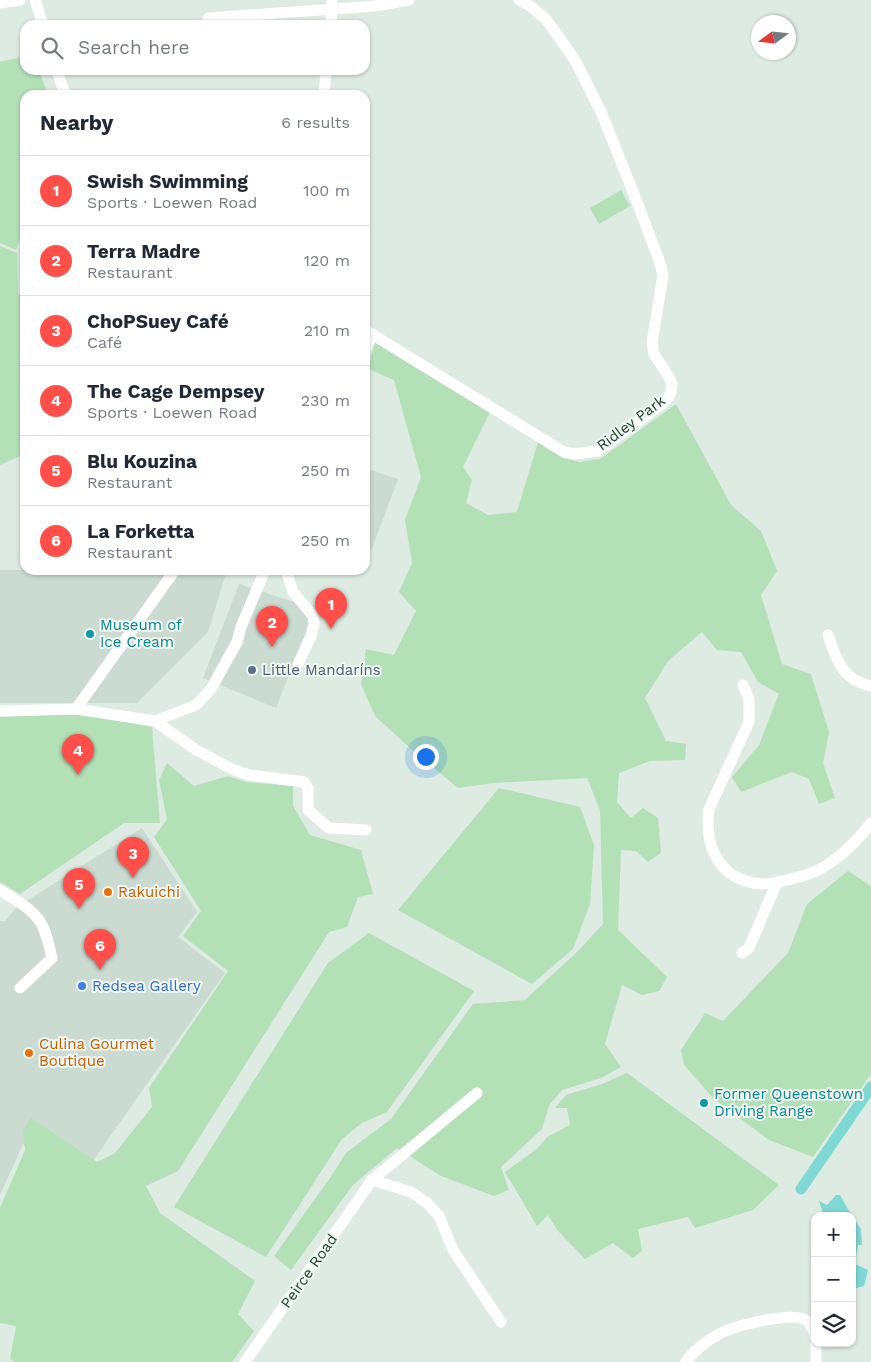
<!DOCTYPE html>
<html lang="en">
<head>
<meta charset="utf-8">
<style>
	:root { --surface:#fff; --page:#f2f2f3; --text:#1f2937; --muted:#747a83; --line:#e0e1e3; --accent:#ff4f48 }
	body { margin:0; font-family:"Work Sans",sans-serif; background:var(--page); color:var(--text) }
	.controls { position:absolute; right:15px; bottom:15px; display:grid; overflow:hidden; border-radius:10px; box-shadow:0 1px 4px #0004 }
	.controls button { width:45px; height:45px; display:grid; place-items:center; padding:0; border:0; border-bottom:1px solid var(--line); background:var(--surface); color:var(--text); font:25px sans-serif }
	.compass { position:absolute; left:751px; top:15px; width:45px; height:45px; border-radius:50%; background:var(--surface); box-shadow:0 1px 4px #0004; rotate:255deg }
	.you { position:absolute; left:425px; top:756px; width:18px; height:18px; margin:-12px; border:4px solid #fff; border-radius:50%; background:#1a73e8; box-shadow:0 0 0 8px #1a73e833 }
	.badge { display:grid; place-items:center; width:32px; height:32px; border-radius:50%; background:var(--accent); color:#fff; font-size:16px; font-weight:700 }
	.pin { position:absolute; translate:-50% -41px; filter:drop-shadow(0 1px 2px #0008) }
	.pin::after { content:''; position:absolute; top:26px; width:18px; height:15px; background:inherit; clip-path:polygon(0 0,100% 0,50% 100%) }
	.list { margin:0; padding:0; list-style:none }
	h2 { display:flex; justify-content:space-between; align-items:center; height:65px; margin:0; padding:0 20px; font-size:21px }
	h2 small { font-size:16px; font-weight:400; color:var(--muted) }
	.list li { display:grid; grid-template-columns:32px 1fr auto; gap:15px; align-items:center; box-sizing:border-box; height:70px; padding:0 20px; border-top:1px solid var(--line) }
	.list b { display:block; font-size:19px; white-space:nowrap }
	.list p { margin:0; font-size:16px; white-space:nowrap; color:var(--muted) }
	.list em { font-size:16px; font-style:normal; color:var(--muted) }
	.icon { flex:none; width:28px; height:28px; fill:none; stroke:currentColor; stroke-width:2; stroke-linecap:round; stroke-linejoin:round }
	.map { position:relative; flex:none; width:871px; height:1362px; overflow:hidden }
	.search { position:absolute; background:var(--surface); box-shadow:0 1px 4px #0004; left:20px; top:20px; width:350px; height:55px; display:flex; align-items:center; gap:12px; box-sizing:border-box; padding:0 18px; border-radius:15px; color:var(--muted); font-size:19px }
	.panel { position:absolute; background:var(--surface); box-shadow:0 1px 4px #0004; left:20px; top:90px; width:350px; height:485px; border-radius:15px }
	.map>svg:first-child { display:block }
	.built { fill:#cbdbd1 }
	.green { fill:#b3e0b6 }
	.water { fill:#7ed8d4 }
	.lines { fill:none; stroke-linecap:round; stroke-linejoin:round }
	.canal { stroke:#7ed8d4; stroke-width:11 }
	.minor { stroke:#fff; stroke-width:11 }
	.culture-dot { fill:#0f9aa8; stroke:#eef8f1; stroke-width:2 }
	.service-dot { fill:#5c6f8a; stroke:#eef8f1; stroke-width:2 }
	.food-dot { fill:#e8710a; stroke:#eef8f1; stroke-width:2 }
	.shop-dot { fill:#3f7fe0; stroke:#eef8f1; stroke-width:2 }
	.labels { text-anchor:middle; stroke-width:4; stroke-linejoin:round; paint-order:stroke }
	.street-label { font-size:15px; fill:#1d3d2e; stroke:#eef8f1 }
	.culture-label { font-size:15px; fill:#0d838f; stroke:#eef8f1; text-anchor:start }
	.service-label { font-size:15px; fill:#4e5e75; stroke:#eef8f1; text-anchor:start }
	.food-label { font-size:15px; fill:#c56008; stroke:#eef8f1; text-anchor:start }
	.shop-label { font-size:15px; fill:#366cbe; stroke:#eef8f1; text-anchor:start }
</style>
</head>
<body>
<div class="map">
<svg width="871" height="1362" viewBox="0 0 871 1362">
	<rect width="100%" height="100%" fill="#ddebe2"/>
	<g class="built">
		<path d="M 365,468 L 398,479 L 368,559 L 365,558 Z"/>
		<path d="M 0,570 L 227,570 L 208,632 L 137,703 L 0,703 Z"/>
		<path d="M 239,584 L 315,609 L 276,708 L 203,678 Z"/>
		<path d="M 142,828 L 197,912 L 178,937 L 225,973 L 85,1172 L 23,1144 L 0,1195 L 0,921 L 5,921 L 17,907 Z"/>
	</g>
	<g class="green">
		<path d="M 25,56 L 25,70 L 39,70 L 48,95 L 25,95 L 25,223 L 16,250 L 0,243 L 0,62 Z"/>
		<path d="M 621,190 L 630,206 L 599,224 L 590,208 Z"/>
		<path d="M 0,246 L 17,253 L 18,294 L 25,297 L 25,454 L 0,465 Z"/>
		<path d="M 375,342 L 491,410 L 463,467 L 472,480 L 466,503 L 488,515 L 517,512 L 538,442 L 563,458 L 580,462 L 600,459 L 676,404 L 731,505 L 761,531 L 777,571 L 761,595 L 782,664 L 811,674 L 829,732 L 823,763 L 835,798 L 819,804 L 809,779 L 792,772 L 741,792 L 732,777 L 759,745 L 779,694 L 758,682 L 741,652 L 717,650 L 702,632 L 668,661 L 645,698 L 666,741 L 686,744 L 685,760 L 650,761 L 619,773 L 617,802 L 631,818 L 643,808 L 658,818 L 661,853 L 648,862 L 636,851 L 621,850 L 618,930 L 667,977 L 659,991 L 642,995 L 622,985 L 605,1044 L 621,1067 L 601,1078 L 562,1090 L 549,1105 L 542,1129 L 501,1167 L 509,1190 L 494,1196 L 441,1176 L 397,1148 L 353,1185 L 291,1270 L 274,1256 L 330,1178 L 346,1153 L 391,1119 L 473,1004 L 525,1000 L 578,951 L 603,924 L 600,810 L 587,778 L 493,783 L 458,788 L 409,747 L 376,717 L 361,685 L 366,649 L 394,655 L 416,611 L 399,592 L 412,563 L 405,520 L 421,477 L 394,380 L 368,369 Z"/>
		<path d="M 81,714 L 152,727 L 160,823 L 124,823 L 20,894 L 0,882 L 0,717 Z"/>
		<path d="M 167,763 L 194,786 L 228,776 L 246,782 L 293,786 L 293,806 L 310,835 L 361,850 L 373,894 L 358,897 L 347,927 L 329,932 L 178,1171 L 146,1186 L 160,1213 L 255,1281 L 238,1314 L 254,1331 L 232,1362 L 16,1362 L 10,1359 L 16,1326 L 0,1323 L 0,1208 L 25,1150 L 23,1131 L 31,1118 L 97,1162 L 115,1153 L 152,1107 L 149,1088 L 228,971 L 183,936 L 201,911 L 154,837 L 167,819 L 159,780 Z"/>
		<path d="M 499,788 L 580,807 L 594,845 L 590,904 L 573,949 L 532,984 L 398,910 Z"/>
		<path d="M 848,871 L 871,886 L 871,1074 L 813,1157 L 769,1140 L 713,1098 L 684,1065 L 681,1050 L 705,1013 L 723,1021 L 788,953 L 807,904 Z"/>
		<path d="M 369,933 L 474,991 L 387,1112 L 362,1123 L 342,1139 L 266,1257 L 174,1207 L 328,963 Z"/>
		<path d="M 627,1073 L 779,1185 L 753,1210 L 695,1228 L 688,1217 L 638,1229 L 642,1251 L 633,1258 L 613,1243 L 585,1259 L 558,1231 L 548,1215 L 537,1226 L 505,1172 L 538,1148 L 547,1137 L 570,1125 L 567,1108 L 555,1108 L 566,1095 L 602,1084 Z"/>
	</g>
	<g class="water">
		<path d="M 836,1195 L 840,1195 L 852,1216 L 824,1216 L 819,1201 L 827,1205 Z"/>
		<path d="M 852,1216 L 861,1229 L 862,1245 L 858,1245 L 855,1264 L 868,1270 L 864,1286 L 853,1289 L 852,1291 Z"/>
	</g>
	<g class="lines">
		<path class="canal" d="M 801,1189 L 871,1087"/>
		<g class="minor">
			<path d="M 35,0 L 43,25"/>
			<path d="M 0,3 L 20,0"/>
			<path d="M 208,18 L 375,6 L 409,0"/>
			<path d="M 331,25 L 332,0"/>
			<path d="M 57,70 L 65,95"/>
			<path d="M 324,95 L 326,70"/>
			<path d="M 365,330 L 564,452 L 575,454 L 598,451 L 662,404 L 668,398 L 671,392 L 672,384 L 669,377 L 654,354 L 652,343 L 663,275 L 659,260 L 637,202 L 602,114 L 575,60 L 546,19 L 530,6 L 519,0"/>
			<path d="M 365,352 L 372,334"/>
			<path d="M 286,570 L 293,592 L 313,616 L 314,623 L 311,636 L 298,664"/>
			<path d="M 828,635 C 836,660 843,680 871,686"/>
			<path d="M 743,685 L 749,699 L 749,722 L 709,809 C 704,847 719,880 761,884 C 769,884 779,882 787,880 C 798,877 810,875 820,869 C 841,858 857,841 871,823"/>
			<path d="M 76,709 L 175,570"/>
			<path d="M 0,711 L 76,709 L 155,721 L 196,750 L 232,769 L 249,775 L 304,782 L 308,788 L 308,810 L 329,828 L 366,830"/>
			<path d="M 155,721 L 196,705 L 211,689 L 237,642 L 241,627 L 265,570"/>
			<path d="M 0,890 C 13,899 30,907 39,920 C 46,930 49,945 52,958 L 20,988"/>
			<path d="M 742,953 L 749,948 L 777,882"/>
			<path d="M 372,1180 L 411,1192 L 427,1203 L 439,1216 L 453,1250 L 501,1322"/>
			<path d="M 245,1362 L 372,1180 L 477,1093"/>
			<path d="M 686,1362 C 693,1351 708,1340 719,1334 C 734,1326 792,1311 806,1320 C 812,1324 813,1331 815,1337"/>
			<path d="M 816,1362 L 816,1343"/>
		</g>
	</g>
	<g class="culture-dot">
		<circle cx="90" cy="634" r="5"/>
		<circle cx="704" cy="1103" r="5"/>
	</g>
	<circle class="service-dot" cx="252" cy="670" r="5"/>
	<g class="food-dot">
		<circle cx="108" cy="892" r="5"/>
		<circle cx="29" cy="1053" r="5"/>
	</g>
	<circle class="shop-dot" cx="82" cy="986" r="5"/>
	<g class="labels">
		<g class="street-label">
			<text transform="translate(631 423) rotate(-37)" y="5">Ridley Park</text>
			<text transform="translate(309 1271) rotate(-55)" y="5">Peirce Road</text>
		</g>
		<g class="culture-label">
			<text x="100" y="630">Museum of<tspan x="100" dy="17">Ice Cream</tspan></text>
			<text x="714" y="1099">Former Queenstown<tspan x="714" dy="17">Driving Range</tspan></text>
		</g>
		<g class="service-label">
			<text x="262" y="675">Little Mandaríns</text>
		</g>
		<g class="food-label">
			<text x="118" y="897">Rakuichi</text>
			<text x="39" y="1049">Culina Gourmet<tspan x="39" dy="17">Boutique</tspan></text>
		</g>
		<g class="shop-label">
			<text x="92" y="991">Redsea Gallery</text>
		</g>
	</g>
</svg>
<div class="controls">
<button>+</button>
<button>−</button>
<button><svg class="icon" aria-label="layers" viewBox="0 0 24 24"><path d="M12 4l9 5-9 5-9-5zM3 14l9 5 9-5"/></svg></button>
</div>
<svg class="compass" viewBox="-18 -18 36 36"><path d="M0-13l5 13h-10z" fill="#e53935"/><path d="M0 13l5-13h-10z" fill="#747a83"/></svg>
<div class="you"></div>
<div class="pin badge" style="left:331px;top:629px">1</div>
<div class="pin badge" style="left:272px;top:647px">2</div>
<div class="pin badge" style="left:133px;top:878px">3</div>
<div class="pin badge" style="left:78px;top:775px">4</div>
<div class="pin badge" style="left:79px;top:909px">5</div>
<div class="pin badge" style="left:100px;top:970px">6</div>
<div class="search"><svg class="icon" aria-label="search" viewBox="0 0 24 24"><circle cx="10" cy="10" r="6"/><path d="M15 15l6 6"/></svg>Search here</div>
<section class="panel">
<h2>Nearby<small>6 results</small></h2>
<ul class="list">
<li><span class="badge">1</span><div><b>Swish Swimming</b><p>Sports · Loewen Road</p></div><em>100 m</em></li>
<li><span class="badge">2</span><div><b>Terra Madre</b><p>Restaurant</p></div><em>120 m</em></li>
<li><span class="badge">3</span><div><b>ChoPSuey Café</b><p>Café</p></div><em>210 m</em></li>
<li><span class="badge">4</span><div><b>The Cage Dempsey</b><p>Sports · Loewen Road</p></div><em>230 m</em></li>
<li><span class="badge">5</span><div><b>Blu Kouzina</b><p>Restaurant</p></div><em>250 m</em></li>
<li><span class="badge">6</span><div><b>La Forketta</b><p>Restaurant</p></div><em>250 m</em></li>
</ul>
</section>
</div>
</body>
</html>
